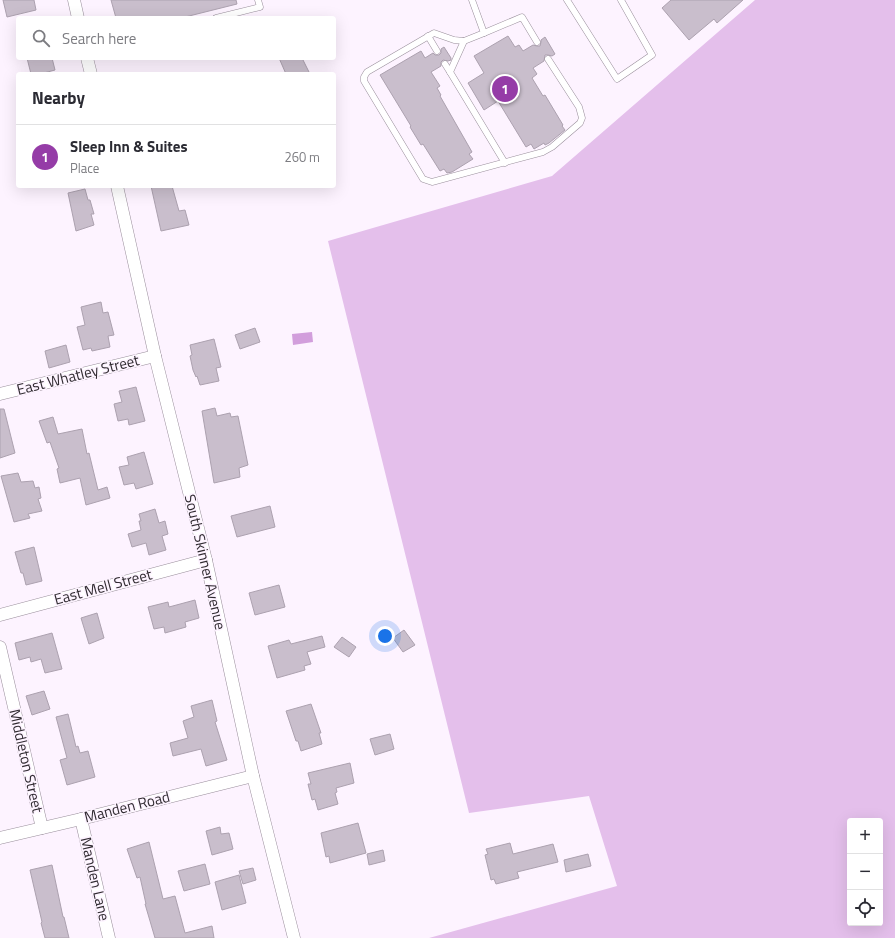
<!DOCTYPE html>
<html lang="en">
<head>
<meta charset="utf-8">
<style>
	:root { --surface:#fff; --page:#f7f7f7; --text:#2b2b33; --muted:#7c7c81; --line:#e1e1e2; --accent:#953ca7 }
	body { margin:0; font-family:"Titillium Web",sans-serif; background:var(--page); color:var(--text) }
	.controls { position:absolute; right:12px; bottom:12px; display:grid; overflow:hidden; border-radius:4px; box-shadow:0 4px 16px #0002 }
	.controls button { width:36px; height:36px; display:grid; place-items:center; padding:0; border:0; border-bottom:1px solid var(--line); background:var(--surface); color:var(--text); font:20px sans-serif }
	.you { position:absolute; left:385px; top:636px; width:14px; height:14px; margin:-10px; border:3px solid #fff; border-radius:50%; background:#1a73e8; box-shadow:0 0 0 6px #1a73e833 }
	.badge { display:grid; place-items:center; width:26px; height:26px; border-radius:50%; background:var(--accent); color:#fff; font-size:13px; font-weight:700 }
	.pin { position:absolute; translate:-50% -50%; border:2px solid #fff; box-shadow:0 1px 4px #0006 }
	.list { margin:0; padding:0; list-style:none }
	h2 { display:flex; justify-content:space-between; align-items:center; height:52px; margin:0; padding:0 16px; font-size:17px }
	h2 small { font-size:13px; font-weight:400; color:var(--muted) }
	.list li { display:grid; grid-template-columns:26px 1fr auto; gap:12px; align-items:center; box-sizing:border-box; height:64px; padding:0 16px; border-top:1px solid var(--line) }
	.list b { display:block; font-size:15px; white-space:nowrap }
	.list p { margin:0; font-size:13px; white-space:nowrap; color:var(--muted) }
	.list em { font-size:13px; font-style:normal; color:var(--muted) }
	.icon { flex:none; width:22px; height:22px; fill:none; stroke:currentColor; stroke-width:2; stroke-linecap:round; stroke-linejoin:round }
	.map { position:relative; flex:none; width:895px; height:938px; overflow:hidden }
	.search { position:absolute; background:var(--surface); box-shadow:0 4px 16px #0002; left:16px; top:16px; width:320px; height:44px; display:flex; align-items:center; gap:10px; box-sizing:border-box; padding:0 14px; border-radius:4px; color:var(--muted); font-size:15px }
	.panel { position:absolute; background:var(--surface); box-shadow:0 4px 16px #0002; left:16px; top:72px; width:320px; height:116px; border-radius:4px }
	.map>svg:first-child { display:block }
	.green { fill:#e4bfeb; fill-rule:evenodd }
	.water { fill:#d29edc }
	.building { fill:#c9becc; stroke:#aca1af }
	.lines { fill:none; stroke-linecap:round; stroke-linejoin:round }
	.service-casing { stroke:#9a8f9c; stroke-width:7 }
	.minor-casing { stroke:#9a8f9c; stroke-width:13 }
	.service { stroke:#fff; stroke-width:6 }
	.minor { stroke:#fff; stroke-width:12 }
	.labels { text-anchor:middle; stroke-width:3; stroke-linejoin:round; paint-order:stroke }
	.street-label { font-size:15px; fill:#302b31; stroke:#fdf3ff }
</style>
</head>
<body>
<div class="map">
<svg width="895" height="938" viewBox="0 0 895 938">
	<rect width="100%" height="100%" fill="#fdf3ff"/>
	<path class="green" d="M 755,0 L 895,0 L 895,938 L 429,938 L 617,886 L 589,796 L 469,813 L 328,241 L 552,176 ZM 850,821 L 880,821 L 880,923 L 850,923 Z"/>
	<path class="water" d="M 312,332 L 313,342 L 293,345 L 292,334 Z"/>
	<g class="building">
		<path d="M 3,0 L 34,0 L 36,10 L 7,17 Z"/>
		<path d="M 111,0 L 236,0 L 237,4 L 181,18 L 116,18 Z"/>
		<path d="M 671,0 L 743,0 L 717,23 L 714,19 L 689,40 L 662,8 Z"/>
		<path d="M 508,36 L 515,47 L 519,45 L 523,51 L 533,45 L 537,46 L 540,46 L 541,42 L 541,40 L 545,37 L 555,54 L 552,56 L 548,55 L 545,55 L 544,61 L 533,68 L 537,74 L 532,78 L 543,96 L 545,95 L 563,125 L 562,126 L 565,130 L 549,143 L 545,145 L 544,143 L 534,149 L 531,144 L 526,147 L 498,101 L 484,110 L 468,83 L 484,73 L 474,56 Z"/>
		<path d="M 444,47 L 451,58 L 451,60 L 448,61 L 443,60 L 441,62 L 441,66 L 431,72 L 440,86 L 437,88 L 441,95 L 440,96 L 472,152 L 469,154 L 473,159 L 452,172 L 447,173 L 444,169 L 440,171 L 423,144 L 421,145 L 410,127 L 411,126 L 380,75 L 421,51 L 425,58 L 433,53 L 435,55 L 439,55 L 441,53 L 441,49 Z"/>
		<path d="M 27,58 L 52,58 L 55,70 L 40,74 L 31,74 Z"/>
		<path d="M 279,58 L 302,58 L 310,74 L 286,74 Z"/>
		<path d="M 151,186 L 172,186 L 179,211 L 185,210 L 189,225 L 161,231 Z"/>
		<path d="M 85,189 L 88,200 L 90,200 L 94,214 L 91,214 L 94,225 L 76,231 L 68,193 Z"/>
		<path d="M 101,302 L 103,313 L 108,312 L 114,335 L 108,336 L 110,347 L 92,351 L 91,348 L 83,350 L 77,327 L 85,325 L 81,307 Z"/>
		<path d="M 255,328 L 260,342 L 240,349 L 235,335 Z"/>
		<path d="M 214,339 L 221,367 L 216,368 L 219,381 L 200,385 L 197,376 L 196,377 L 193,370 L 190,356 L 192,355 L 190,345 Z"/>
		<path d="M 66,345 L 70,362 L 49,368 L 45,351 Z"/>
		<path d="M 136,387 L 145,421 L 129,425 L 128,419 L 118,421 L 114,404 L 122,402 L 119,391 Z"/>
		<path d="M 215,408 L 217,416 L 230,413 L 231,417 L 238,416 L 248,465 L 239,468 L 240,477 L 214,483 L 202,411 Z"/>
		<path d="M 0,409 L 4,409 L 15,453 L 0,458 Z"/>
		<path d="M 53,417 L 58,434 L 82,429 L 87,454 L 89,453 L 98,490 L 107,487 L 110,498 L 86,505 L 80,478 L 60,483 L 57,469 L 59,468 L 50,442 L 47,443 L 39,421 Z"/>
		<path d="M 144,452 L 153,484 L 136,489 L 134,483 L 124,485 L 119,467 L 129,465 L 127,457 Z"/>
		<path d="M 18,473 L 21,482 L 33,481 L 35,488 L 39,487 L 41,498 L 38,499 L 42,511 L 28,514 L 30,518 L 14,522 L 1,476 Z"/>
		<path d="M 270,506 L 275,527 L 237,537 L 231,516 Z"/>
		<path d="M 155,509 L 159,523 L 165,521 L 168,534 L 162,536 L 166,550 L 149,555 L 146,543 L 132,547 L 128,534 L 141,530 L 139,521 L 141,521 L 139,514 Z"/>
		<path d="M 34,547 L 42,581 L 26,585 L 23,573 L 21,573 L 15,552 Z"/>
		<path d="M 279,585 L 285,607 L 255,615 L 249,593 Z"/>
		<path d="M 195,600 L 199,618 L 185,622 L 186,627 L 165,633 L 164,627 L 154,629 L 148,607 L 168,602 L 169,607 Z"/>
		<path d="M 97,613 L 104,638 L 89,644 L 81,618 Z"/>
		<path d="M 404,630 L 415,645 L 403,652 L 393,638 Z"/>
		<path d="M 52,633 L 62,669 L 45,673 L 41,659 L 31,662 L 30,657 L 19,660 L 15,643 Z"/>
		<path d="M 322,636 L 325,647 L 307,652 L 311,664 L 304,666 L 305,670 L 277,678 L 268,646 L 289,640 L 291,644 Z"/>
		<path d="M 342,637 L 356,647 L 349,657 L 334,647 Z"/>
		<path d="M 44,691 L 50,709 L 32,715 L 26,696 Z"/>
		<path d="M 212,700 L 217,721 L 215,722 L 227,760 L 206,766 L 201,749 L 173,756 L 170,743 L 188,738 L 183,721 L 194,717 L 191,706 Z"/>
		<path d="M 311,704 L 321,733 L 319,733 L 322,744 L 301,751 L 298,741 L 296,741 L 286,711 Z"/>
		<path d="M 68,714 L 76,747 L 78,746 L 80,753 L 88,751 L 95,777 L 67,785 L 60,760 L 67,758 L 56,717 Z"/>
		<path d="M 390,734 L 394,749 L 375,755 L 370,739 Z"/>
		<path d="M 350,763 L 354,783 L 336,788 L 337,792 L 335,793 L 338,804 L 318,810 L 315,799 L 312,800 L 308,784 L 311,784 L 308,773 Z"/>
		<path d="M 358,823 L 366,853 L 330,863 L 329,856 L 326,857 L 321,833 Z"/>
		<path d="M 220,827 L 221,834 L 229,833 L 233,849 L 212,855 L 206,831 Z"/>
		<path d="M 149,842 L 163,899 L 175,896 L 185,933 L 212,926 L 214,938 L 155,938 L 145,904 L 146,904 L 140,877 L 137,878 L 127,849 Z"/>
		<path d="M 510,843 L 513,854 L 553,844 L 558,862 L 517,872 L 519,878 L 496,884 L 494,879 L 491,880 L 485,855 L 488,854 L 486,849 Z"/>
		<path d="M 383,850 L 385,861 L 369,865 L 367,854 Z"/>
		<path d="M 588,854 L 591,866 L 566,872 L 564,860 Z"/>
		<path d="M 205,864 L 210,884 L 184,891 L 178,871 Z"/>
		<path d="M 52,865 L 63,917 L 64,917 L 69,938 L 45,938 L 41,923 L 42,922 L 30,870 Z"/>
		<path d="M 253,868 L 256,880 L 243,884 L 239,871 Z"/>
		<path d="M 239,875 L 246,903 L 222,910 L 215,882 Z"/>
	</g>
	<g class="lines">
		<defs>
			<g id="service">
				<path d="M 472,0 L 484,33 L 464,41 L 454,40 L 434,33 L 367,72 L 364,77 L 364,81 L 423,179 L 432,182 L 543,152 L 552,147 L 580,123 L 582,118 L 579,107 L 548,59"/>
				<path d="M 567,0 L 617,79 L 652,55 L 621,0"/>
				<path d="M 216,18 L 260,7 L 258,0"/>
				<path d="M 484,33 L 522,17 L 537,42"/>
				<path d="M 428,36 L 437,51"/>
				<path d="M 464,41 L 450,72 L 505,163"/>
				<path d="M 445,64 L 450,72"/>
			</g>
			<g id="minor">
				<path d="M 74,0 L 78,18"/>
				<path d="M 87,58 L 91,74"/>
				<path d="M 117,186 L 155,356 L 206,560 L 253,776 L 294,938"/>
				<path d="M 0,394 L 155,356"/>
				<path d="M 0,615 L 206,560"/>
				<path d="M 0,647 L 42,828"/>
				<path d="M 81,819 L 109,938"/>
				<path d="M 0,838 L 81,819 L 253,776"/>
			</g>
		</defs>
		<use href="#service" class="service-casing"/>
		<use href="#minor" class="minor-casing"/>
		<use href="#service" class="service"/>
		<use href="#minor" class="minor"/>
	</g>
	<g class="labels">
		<g class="street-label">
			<text transform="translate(78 375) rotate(-14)" y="5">East Whatley Street</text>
			<text transform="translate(205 562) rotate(77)" y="5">South Skinner Avenue</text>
			<text transform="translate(103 587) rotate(-15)" y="5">East Mell Street</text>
			<text transform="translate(26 761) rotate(77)" y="5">Middleton Street</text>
			<text transform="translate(127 807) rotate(-14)" y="5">Manden Road</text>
			<text transform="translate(95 879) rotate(77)" y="5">Manden Lane</text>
		</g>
	</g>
</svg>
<div class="controls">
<button>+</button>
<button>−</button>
<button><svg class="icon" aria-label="locate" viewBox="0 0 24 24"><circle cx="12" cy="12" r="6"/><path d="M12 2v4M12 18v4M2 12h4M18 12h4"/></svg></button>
</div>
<div class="you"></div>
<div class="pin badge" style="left:505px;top:89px">1</div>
<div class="search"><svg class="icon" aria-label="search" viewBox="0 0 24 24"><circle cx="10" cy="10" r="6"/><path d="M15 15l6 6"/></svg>Search here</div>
<section class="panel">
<h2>Nearby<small></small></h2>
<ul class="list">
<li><span class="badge">1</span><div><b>Sleep Inn &amp; Suites</b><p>Place</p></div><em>260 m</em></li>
</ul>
</section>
</div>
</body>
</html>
